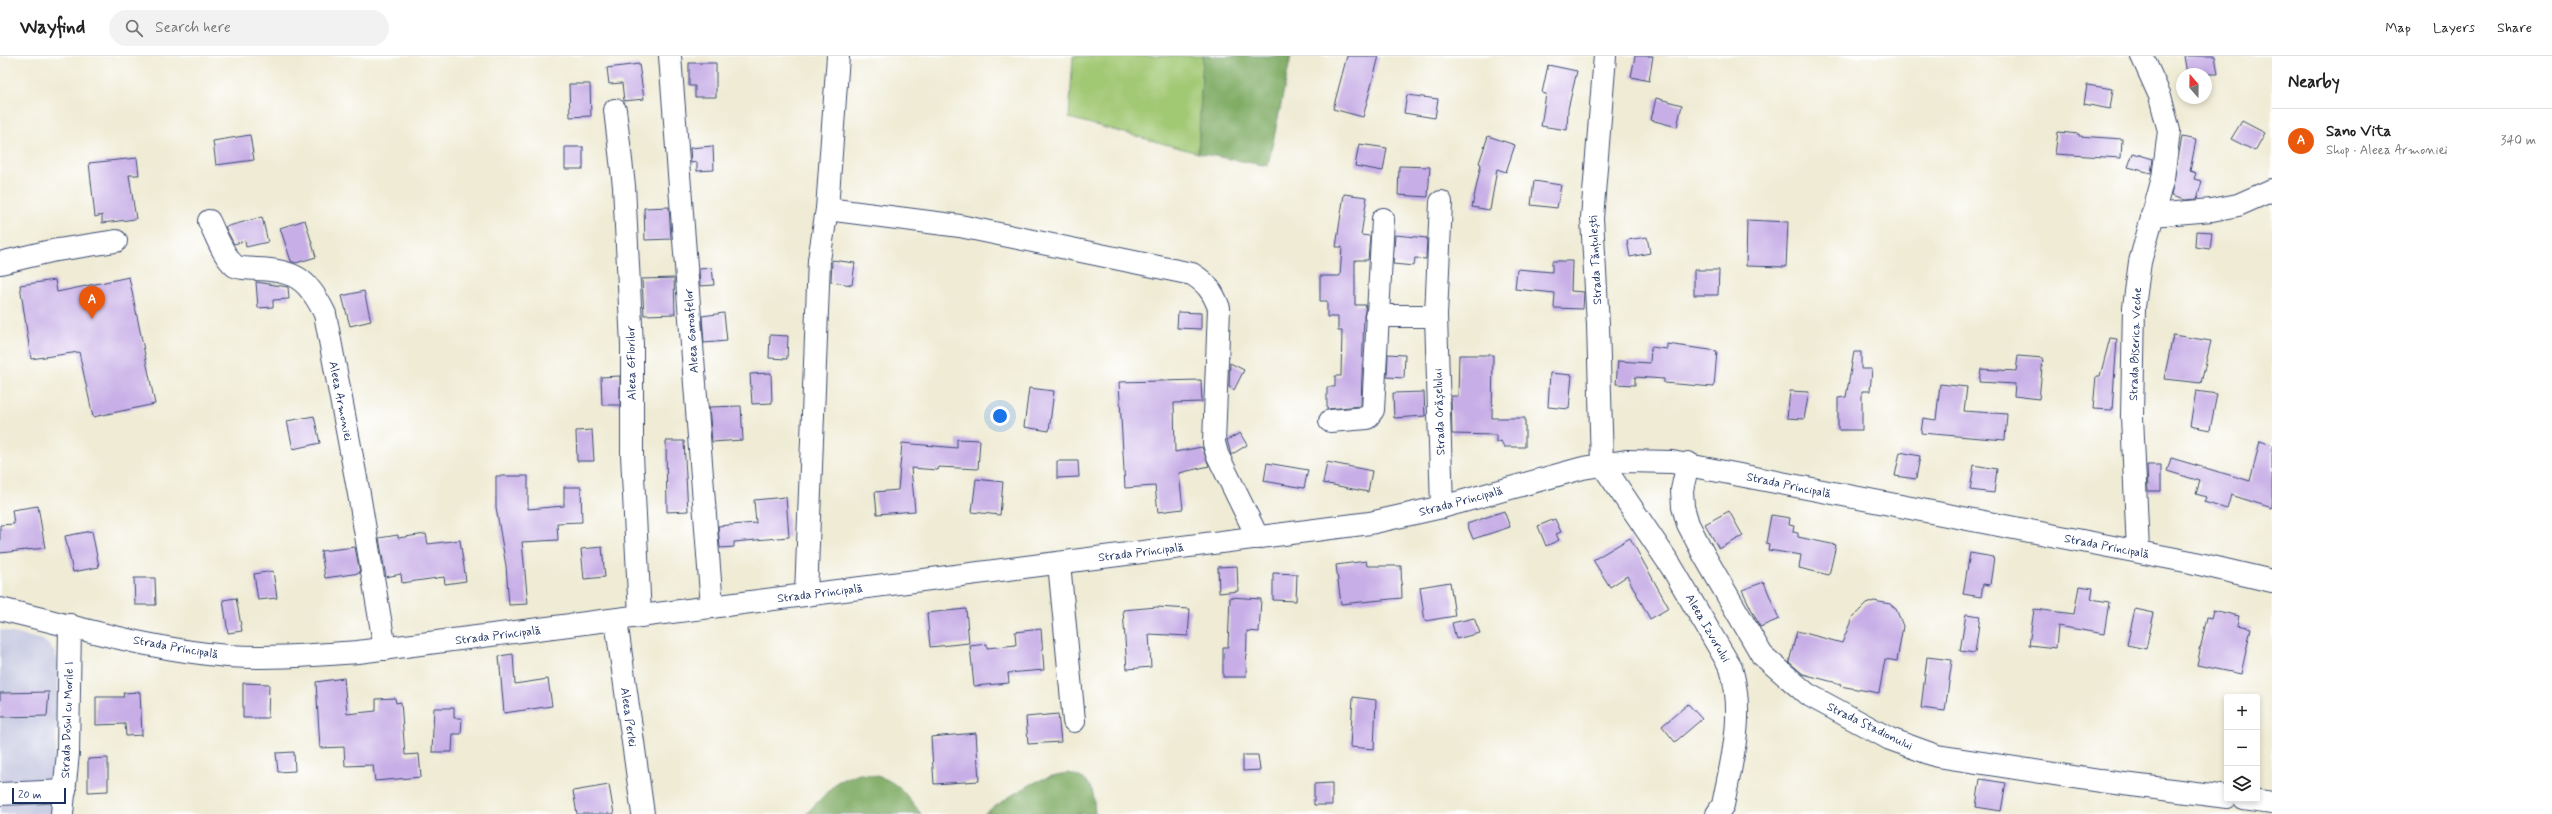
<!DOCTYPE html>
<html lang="en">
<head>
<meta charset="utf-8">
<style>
	:root { --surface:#fff; --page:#f2f2f2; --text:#222; --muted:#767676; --line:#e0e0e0; --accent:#ea580c }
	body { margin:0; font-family:Mynerve,sans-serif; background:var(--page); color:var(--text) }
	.controls { position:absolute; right:12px; bottom:12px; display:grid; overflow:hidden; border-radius:4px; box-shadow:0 2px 6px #0003 }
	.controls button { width:36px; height:36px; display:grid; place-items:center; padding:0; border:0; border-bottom:1px solid var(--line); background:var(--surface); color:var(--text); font:20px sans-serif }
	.compass { position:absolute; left:2176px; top:12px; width:36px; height:36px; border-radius:50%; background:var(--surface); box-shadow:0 2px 6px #0003; rotate:340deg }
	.scale { position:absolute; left:12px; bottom:10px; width:54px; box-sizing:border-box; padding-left:4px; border:2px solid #1b2f5e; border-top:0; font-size:11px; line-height:14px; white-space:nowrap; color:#1b2f5e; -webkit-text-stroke:3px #fff; paint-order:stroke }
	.you { position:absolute; left:1000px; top:360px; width:14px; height:14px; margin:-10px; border:3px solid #fff; border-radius:50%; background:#1a73e8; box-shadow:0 0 0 6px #1a73e833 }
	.badge { display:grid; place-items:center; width:26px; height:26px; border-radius:50%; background:var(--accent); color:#fff; font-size:13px; font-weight:700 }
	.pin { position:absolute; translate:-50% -33px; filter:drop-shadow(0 1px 2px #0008) }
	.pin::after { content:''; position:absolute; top:21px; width:14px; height:12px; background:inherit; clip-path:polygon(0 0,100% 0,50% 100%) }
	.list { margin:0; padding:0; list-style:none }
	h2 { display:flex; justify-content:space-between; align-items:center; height:52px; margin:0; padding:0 16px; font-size:17px }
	h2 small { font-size:13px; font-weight:400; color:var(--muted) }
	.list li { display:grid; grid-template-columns:26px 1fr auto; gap:12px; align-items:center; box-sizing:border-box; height:64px; padding:0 16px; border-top:1px solid var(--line) }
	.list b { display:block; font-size:15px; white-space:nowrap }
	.list p { margin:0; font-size:13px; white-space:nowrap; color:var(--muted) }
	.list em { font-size:13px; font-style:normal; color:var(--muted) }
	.icon { flex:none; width:22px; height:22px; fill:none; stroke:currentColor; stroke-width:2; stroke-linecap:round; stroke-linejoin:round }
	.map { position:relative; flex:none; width:2272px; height:758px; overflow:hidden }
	header { display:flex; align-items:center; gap:24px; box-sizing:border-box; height:56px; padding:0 20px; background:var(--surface); border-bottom:1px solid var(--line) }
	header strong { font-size:19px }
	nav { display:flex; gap:22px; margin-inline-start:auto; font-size:14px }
	.search { width:280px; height:36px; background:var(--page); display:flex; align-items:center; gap:10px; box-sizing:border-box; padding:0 14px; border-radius:22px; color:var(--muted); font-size:15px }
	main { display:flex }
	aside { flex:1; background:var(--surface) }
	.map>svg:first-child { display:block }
	.industrial { fill:#c0c2dd }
	.green { fill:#a1c873; stroke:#5e7c68 }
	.forest { fill:#80ac65; stroke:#4e6e62 }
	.building { fill:#c7aee6 }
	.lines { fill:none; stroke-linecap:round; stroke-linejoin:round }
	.minor-casing { stroke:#3b4b70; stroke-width:24 }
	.major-casing { stroke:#3b4b70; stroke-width:24 }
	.minor { stroke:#fff; stroke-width:22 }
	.major { stroke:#fff; stroke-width:22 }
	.labels { text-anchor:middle; stroke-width:3; stroke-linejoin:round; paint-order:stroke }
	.street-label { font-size:12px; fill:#1b2f5e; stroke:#fff }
</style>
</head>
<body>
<header>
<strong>Wayfind</strong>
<div class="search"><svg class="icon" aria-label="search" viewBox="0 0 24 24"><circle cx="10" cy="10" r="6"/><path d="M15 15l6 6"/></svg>Search here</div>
<nav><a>Map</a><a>Layers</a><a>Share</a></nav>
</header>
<main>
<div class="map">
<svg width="2272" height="758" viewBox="0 0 2272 758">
	<rect width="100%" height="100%" fill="#fff"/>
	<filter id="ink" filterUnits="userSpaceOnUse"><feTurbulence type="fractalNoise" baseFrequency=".025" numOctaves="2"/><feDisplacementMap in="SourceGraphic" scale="8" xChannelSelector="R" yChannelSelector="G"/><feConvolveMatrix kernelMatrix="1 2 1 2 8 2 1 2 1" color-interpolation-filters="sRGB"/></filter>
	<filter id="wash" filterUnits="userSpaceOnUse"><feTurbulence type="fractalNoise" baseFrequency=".012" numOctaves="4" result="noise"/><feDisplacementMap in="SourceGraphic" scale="16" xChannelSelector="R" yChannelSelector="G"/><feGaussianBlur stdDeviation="0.9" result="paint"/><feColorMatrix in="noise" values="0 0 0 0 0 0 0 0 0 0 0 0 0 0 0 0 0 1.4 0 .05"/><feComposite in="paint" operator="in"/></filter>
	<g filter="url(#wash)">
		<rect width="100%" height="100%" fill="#efebd4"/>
		<path class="industrial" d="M 0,574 L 43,584 L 52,592 L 59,607 L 53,758 L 0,758 Z"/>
		<path class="green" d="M 1073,0 L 1203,0 L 1198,97 L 1069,62 Z"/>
		<g class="forest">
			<path d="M 1203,0 L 1291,0 L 1268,110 L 1198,97 Z"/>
			<path d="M 1069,717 C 1095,725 1093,734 1095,758 L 984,758 C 1011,740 1036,720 1069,717 Z"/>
			<path d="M 856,718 C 891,718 901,731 921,758 L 806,758 L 837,726 Z"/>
		</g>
		<g id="blocks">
			<g class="building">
				<path d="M 1347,0 L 1379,0 L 1363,61 L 1333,53 Z"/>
				<path d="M 1635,0 L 1653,0 L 1649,25 L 1631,21 Z"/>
				<path d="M 2184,0 L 2215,0 L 2218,18 L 2187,18 Z"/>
				<path d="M 689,7 L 716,7 L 716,41 L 695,41 L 695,30 L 689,30 Z"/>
				<path d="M 639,8 L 644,43 L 624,45 L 622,27 L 609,28 L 607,12 Z"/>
				<path d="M 1548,9 L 1577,15 L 1568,53 L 1567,74 L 1541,70 L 1546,38 L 1542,37 Z"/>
				<path d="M 569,28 L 590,28 L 591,60 L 570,61 Z"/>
				<path d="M 2087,29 L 2113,33 L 2110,53 L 2084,48 Z"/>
				<path d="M 1407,39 L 1438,43 L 1435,62 L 1404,57 Z"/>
				<path d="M 1656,42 L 1682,49 L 1677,71 L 1651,64 Z"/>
				<path d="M 2242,65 L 2265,77 L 2255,95 L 2231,83 Z"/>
				<path d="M 2058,76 L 2079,78 L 2079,80 L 2122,83 L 2121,102 L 2055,98 Z"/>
				<path d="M 250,79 L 254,104 L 216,109 L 213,85 Z"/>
				<path d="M 1488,80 L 1515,89 L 1506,116 L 1497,113 L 1490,154 L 1472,151 L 1481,108 L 1479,107 Z"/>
				<path d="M 2182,81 L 2196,84 L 2190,115 L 2196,117 L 2194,123 L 2202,125 L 2197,143 L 2185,144 L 2171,140 Z"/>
				<path d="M 1359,88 L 1387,92 L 1383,115 L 1355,110 Z"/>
				<path d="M 713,90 L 714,114 L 697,115 L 697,106 L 691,107 L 690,92 Z"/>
				<rect x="565" y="91" width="18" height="22"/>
				<path d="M 2133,97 L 2153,103 L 2151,117 L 2128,111 Z"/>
				<path d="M 137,102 L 139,119 L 129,119 L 136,163 L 102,167 L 102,159 L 95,161 L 89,107 Z"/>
				<path d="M 1399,110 L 1430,111 L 1428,141 L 1398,139 Z"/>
				<path d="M 1534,125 L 1561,129 L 1557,152 L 1531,149 Z"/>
				<path d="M 1344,138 L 1367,141 L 1361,179 L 1370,180 L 1368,204 L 1355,204 L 1355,249 L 1366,249 L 1364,260 L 1361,350 L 1327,353 L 1327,331 L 1335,331 L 1335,320 L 1341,320 L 1342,275 L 1338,275 L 1338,261 L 1327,261 L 1327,245 L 1320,245 L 1320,220 L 1340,220 L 1342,191 L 1336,191 Z"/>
				<path d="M 669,151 L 671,183 L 645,184 L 644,152 Z"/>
				<path d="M 262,161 L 268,186 L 246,191 L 245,185 L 234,188 L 225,171 Z"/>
				<path d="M 305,164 L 316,201 L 296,207 L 291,205 L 280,172 Z"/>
				<path d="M 1747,164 L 1788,166 L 1786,211 L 1746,210 Z"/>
				<path d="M 2196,175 L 2212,176 L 2210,193 L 2195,191 Z"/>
				<path d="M 1395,179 L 1427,182 L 1426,203 L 1415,202 L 1414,210 L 1393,208 Z"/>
				<path d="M 1647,181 L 1650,197 L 1630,201 L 1627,184 Z"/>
				<path d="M 832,204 L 855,207 L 852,229 L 831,226 Z"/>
				<path d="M 1552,205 L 1572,205 L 1571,235 L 1584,236 L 1583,253 L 1554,252 L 1555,237 L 1515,233 L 1517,213 L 1552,216 Z"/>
				<path d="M 712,212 L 714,229 L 700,230 L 699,213 Z"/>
				<path d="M 1694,214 L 1719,214 L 1718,239 L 1694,239 Z"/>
				<path d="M 129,221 L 155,348 L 93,361 L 79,296 L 31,303 L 20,229 L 55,224 L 57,236 Z"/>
				<path d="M 674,222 L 675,258 L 644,259 L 642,223 Z"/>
				<path d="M 256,226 L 288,231 L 289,243 L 273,244 L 273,251 L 258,252 Z"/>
				<path d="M 364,235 L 371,265 L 350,270 L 342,240 Z"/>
				<path d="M 1178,256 L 1201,257 L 1201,273 L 1177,272 Z"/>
				<path d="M 724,257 L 727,285 L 704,287 L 702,260 Z"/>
				<path d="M 770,279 L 788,280 L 787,303 L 769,302 Z"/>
				<path d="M 2173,279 L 2211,285 L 2201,327 L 2164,323 Z"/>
				<path d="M 2110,282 L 2117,283 L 2112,354 L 2093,353 L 2096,320 L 2100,320 Z"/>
				<path d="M 1667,288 L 1717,295 L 1714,331 L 1664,327 L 1664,323 L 1635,321 L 1635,329 L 1616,328 L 1618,305 L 1650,307 L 1651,291 L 1667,293 Z"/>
				<path d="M 1854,296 L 1861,296 L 1861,313 L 1872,313 L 1870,335 L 1862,335 L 1862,374 L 1838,374 L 1838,342 L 1846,341 Z"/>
				<path d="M 1388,298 L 1405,299 L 1404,322 L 1387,321 Z"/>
				<path d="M 1459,299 L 1493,299 L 1492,362 L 1525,362 L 1525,391 L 1504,391 L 1501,385 L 1496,387 L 1496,379 L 1452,378 L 1451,340 L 1458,340 Z"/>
				<path d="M 2018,300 L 2043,302 L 2039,343 L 2014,340 L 2015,328 L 1979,326 L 1981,313 L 2016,315 Z"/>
				<path d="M 1230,307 L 1244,314 L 1234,334 L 1229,331 Z"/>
				<path d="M 771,317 L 772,347 L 752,348 L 750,318 Z"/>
				<path d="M 1550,317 L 1572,319 L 1569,353 L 1548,351 Z"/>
				<path d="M 620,320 L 620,349 L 602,349 L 601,321 Z"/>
				<path d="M 1201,324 L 1202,346 L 1174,347 L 1175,396 L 1202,391 L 1209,410 L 1179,417 L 1183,453 L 1158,456 L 1155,430 L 1125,432 L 1119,326 Z"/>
				<path d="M 1940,328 L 1967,331 L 1964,355 L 2007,358 L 2005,384 L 1921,377 L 1923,362 L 1936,364 Z"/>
				<path d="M 1029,332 L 1054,335 L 1049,375 L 1024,371 Z"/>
				<path d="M 1790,335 L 1809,336 L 1804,363 L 1787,362 Z"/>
				<path d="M 2196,335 L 2217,338 L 2210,374 L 2190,370 Z"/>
				<path d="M 1424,336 L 1425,360 L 1394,362 L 1393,337 Z"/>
				<path d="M 741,350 L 743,384 L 712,386 L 709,351 Z"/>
				<path d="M 314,360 L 320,387 L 293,393 L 287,365 Z"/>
				<path d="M 592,374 L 594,405 L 577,405 L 576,375 Z"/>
				<path d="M 1240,377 L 1247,389 L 1231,399 L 1227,384 Z"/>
				<path d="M 957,383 L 980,384 L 978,413 L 939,411 L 938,414 L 911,412 L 915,455 L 877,458 L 875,436 L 898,434 L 902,387 L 957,392 Z"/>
				<path d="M 666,385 L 684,385 L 688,455 L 667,456 Z"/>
				<path d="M 2260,385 L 2272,389 L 2272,452 L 2231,439 L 2227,453 L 2204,446 L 2206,441 L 2196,438 L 2200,425 L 2167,415 L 2171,402 L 2250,425 Z"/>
				<path d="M 1900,396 L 1920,400 L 1916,423 L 1895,420 Z"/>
				<path d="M 1057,405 L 1078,405 L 1079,421 L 1057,422 Z"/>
				<path d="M 1327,406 L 1372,415 L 1368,436 L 1323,427 Z"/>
				<path d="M 1267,407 L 1308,414 L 1304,432 L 1264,425 Z"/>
				<path d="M 1974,409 L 1997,413 L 1994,437 L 1970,434 Z"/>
				<path d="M 2147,409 L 2161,409 L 2161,435 L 2148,435 Z"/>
				<path d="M 496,420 L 528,420 L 528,453 L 564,450 L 564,431 L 581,431 L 582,466 L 557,467 L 558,484 L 522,486 L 528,548 L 509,549 L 506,510 L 496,451 Z"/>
				<path d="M 976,423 L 1003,426 L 1000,459 L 972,456 Z"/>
				<path d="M 786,441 L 789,481 L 734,486 L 734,491 L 720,492 L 718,470 L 756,467 L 754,444 Z"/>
				<path d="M 38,450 L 45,492 L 0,497 L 0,469 L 14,468 L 12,454 Z"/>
				<path d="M 1504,455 L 1510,471 L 1473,483 L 1467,468 Z"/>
				<path d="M 1729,455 L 1743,480 L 1719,493 L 1705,468 Z"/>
				<path d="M 1771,459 L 1790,462 L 1789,469 L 1794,470 L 1793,476 L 1798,477 L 1798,481 L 1836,489 L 1829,519 L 1799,512 L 1801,499 L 1768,494 L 1769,488 L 1766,487 Z"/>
				<path d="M 1555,463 L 1561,476 L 1556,478 L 1559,484 L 1546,490 L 1538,470 Z"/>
				<path d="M 92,475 L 99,511 L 73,516 L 65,480 Z"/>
				<path d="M 426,478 L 428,488 L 460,484 L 466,525 L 445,528 L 444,521 L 402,527 L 401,518 L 386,521 L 379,482 L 398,479 L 398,482 Z"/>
				<path d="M 1630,482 L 1669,552 L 1650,563 L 1627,520 L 1610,531 L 1593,504 Z"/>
				<path d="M 355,491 L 360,517 L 325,522 L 321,495 Z"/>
				<path d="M 602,491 L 605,521 L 584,523 L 581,493 Z"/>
				<path d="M 1970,497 L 1994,501 L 1990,529 L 1983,528 L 1981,541 L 1963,538 Z"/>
				<path d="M 1366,505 L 1367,510 L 1401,510 L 1402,542 L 1341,548 L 1336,509 Z"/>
				<path d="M 1237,510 L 1238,535 L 1219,537 L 1218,511 Z"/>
				<path d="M 273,515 L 277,542 L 258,544 L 254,518 Z"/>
				<path d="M 1273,517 L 1297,518 L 1296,545 L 1273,544 Z"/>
				<path d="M 134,522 L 155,522 L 156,549 L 135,549 Z"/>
				<path d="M 1450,526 L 1455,560 L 1425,565 L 1420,531 Z"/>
				<path d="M 1764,526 L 1779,563 L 1760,571 L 1742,534 Z"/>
				<path d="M 2079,530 L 2093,532 L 2091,543 L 2109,546 L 2104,578 L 2058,570 L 2056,592 L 2029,589 L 2034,553 L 2074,558 Z"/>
				<path d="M 1230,541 L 1261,543 L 1259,576 L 1247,575 L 1246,621 L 1223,621 L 1223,591 L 1228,591 Z"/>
				<path d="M 236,542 L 242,575 L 228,577 L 223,544 Z"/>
				<path d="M 1874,545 L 1890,548 L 1896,553 L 1903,570 L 1897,605 L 1885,603 L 1879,637 L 1840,630 L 1841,628 L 1803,618 L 1789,606 L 1797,575 L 1842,587 L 1852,562 L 1866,548 Z"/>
				<path d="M 1157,551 L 1190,553 L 1188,580 L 1149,578 L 1151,611 L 1127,613 L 1123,554 Z"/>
				<path d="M 966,553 L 969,587 L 930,591 L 927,557 Z"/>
				<path d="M 2135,553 L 2154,557 L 2146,593 L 2127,589 Z"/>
				<path d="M 2213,554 L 2239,560 L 2237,569 L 2251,572 L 2241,618 L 2197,609 L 2207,561 L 2211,562 Z"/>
				<path d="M 1966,558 L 1980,560 L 1975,597 L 1960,595 Z"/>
				<path d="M 1474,562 L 1480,577 L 1456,583 L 1452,567 Z"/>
				<path d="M 1041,573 L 1044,614 L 1008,617 L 1009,627 L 974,630 L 970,590 L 987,588 L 987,592 L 1016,589 L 1015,576 Z"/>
				<path d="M 513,598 L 515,628 L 548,623 L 552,650 L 504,657 L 499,600 Z"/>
				<path d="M 1927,601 L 1952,604 L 1945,655 L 1921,652 Z"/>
				<path d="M 344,622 L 347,658 L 376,655 L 376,643 L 395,642 L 396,647 L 401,646 L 405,699 L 419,698 L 421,721 L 375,725 L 373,709 L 345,710 L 344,691 L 320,692 L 316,626 Z"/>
				<path d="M 243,627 L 269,628 L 268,662 L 243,662 Z"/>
				<path d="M 49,636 L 47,660 L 0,661 L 0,637 Z"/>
				<path d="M 140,636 L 142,679 L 126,680 L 125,668 L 96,669 L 96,641 L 124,641 L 123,637 Z"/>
				<path d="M 1353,641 L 1376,644 L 1374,693 L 1350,691 Z"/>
				<path d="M 1688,648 L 1702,663 L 1675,686 L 1662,670 Z"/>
				<path d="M 434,652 L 454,652 L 454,662 L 462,662 L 461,678 L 453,678 L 452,696 L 432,696 Z"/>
				<path d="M 1058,658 L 1061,686 L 1028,688 L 1026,661 Z"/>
				<path d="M 976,677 L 979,725 L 934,728 L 931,681 Z"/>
				<path d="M 294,696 L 295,715 L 278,716 L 276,697 Z"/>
				<path d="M 1243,699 L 1258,699 L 1260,714 L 1243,715 Z"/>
				<path d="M 108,702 L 108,735 L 88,736 L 88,703 Z"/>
				<path d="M 1980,723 L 2006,727 L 2001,755 L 1976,751 Z"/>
				<path d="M 1332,727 L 1332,749 L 1314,749 L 1314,728 Z"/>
				<path d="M 609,729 L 614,758 L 577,758 L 573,735 Z"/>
			</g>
		</g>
	</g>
	<g filter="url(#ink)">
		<use href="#blocks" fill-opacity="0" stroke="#3b4b70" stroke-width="1"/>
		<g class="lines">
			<defs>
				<g id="minor">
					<path d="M 670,0 L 712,551"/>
					<path d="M 1605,0 L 1592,162 L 1598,269 L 1602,408 L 1671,510 L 1731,612 C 1745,659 1732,703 1723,749 L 1717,758"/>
					<path d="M 615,54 L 624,130 L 632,289 L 632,399 L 640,560"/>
					<path d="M 1441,146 L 1436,260 L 1442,451"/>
					<path d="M 827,153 L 960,170 L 1192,218 C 1207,227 1213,236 1219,252 L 1214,387 L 1217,398 L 1258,482"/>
					<path d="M 2152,159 L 2212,154 L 2238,149 L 2272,134"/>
					<path d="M 209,165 C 216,179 223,200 235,210 C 240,213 250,212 256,213 C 295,214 308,223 325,258 L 359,438 L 385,593"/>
					<path d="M 0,207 L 51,195 L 116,185"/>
					<path d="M 1376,260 L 1436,260"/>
					<path d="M 1330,365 L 1367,362 L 1373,354 L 1383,163"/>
					<path d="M 1688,407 L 1682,434 L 1683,451 L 1688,468 L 1704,499 L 1762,599 L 1807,638 L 1890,683 L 1937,700 L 2100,725 L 2227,741"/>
					<path d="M 2138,495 L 2132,360 L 2134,251 L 2140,206 L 2163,122 L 2169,75 L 2160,40 L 2142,0"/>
					<path d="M 1059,507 L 1074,665"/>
					<path d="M 806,539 L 819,204 L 827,153 L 838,0"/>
					<path d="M 616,564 L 643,758"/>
					<path d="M 0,738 L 65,735"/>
					<path d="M 2244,743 L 2272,747"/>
					<path d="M 62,758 L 68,697 L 70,569"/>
				</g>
				<path id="major" d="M 0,553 C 75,570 151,594 228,600 C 271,603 315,599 358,596 L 1370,467 L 1442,451 L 1583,412 L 1626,405 L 1672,406 L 2191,506 L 2272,525"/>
			</defs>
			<use href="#minor" class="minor-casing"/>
			<use href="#major" class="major-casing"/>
			<use href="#minor" class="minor"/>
			<use href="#major" class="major"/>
		</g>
	</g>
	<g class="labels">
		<g class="street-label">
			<text transform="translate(1595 204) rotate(-93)" y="4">Strada Tănțulești</text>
			<text transform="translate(691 275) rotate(-94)" y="4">Aleea Garoafelor</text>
			<text transform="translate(2135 288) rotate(-88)" y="4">Strada Biserica Veche</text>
			<text transform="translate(631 307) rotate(-91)" y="4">Aleea GFlorilor</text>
			<text transform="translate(341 345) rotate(79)" y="4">Aleea Armoniei</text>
			<text transform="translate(1439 356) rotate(-92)" y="4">Strada Orășelului</text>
			<text transform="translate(1789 429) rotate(12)" y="4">Strada Principală</text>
			<text transform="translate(1461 445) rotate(-15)" y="4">Strada Principală</text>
			<text transform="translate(2107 490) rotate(11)" y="4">Strada Principală</text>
			<text transform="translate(1141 496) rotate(-7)" y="4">Strada Principală</text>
			<text transform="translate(820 537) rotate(-7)" y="4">Strada Principală</text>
			<text transform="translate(1708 572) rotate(60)" y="4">Aleea Izvorului</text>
			<text transform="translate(498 579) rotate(-7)" y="4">Strada Principală</text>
			<text transform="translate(176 591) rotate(10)" y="4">Strada Principală</text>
			<text transform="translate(629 661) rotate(82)" y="4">Aleea Perlei</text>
			<text transform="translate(67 664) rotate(-88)" y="4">Strada Dosul cu Morile I</text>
			<text transform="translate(1870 670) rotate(26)" y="4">Strada Stadionului</text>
		</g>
	</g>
</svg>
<div class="controls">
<button>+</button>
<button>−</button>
<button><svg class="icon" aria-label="layers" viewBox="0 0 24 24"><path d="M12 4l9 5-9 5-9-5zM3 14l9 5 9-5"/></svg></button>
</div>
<svg class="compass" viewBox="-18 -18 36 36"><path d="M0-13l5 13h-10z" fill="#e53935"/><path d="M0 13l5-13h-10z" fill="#767676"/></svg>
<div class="scale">20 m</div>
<div class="you"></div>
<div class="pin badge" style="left:92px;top:263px">A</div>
</div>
<aside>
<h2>Nearby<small></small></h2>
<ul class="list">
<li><span class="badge">A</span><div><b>Sano Vita</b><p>Shop · Aleea Armoniei</p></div><em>340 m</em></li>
</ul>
</aside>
</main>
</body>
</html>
